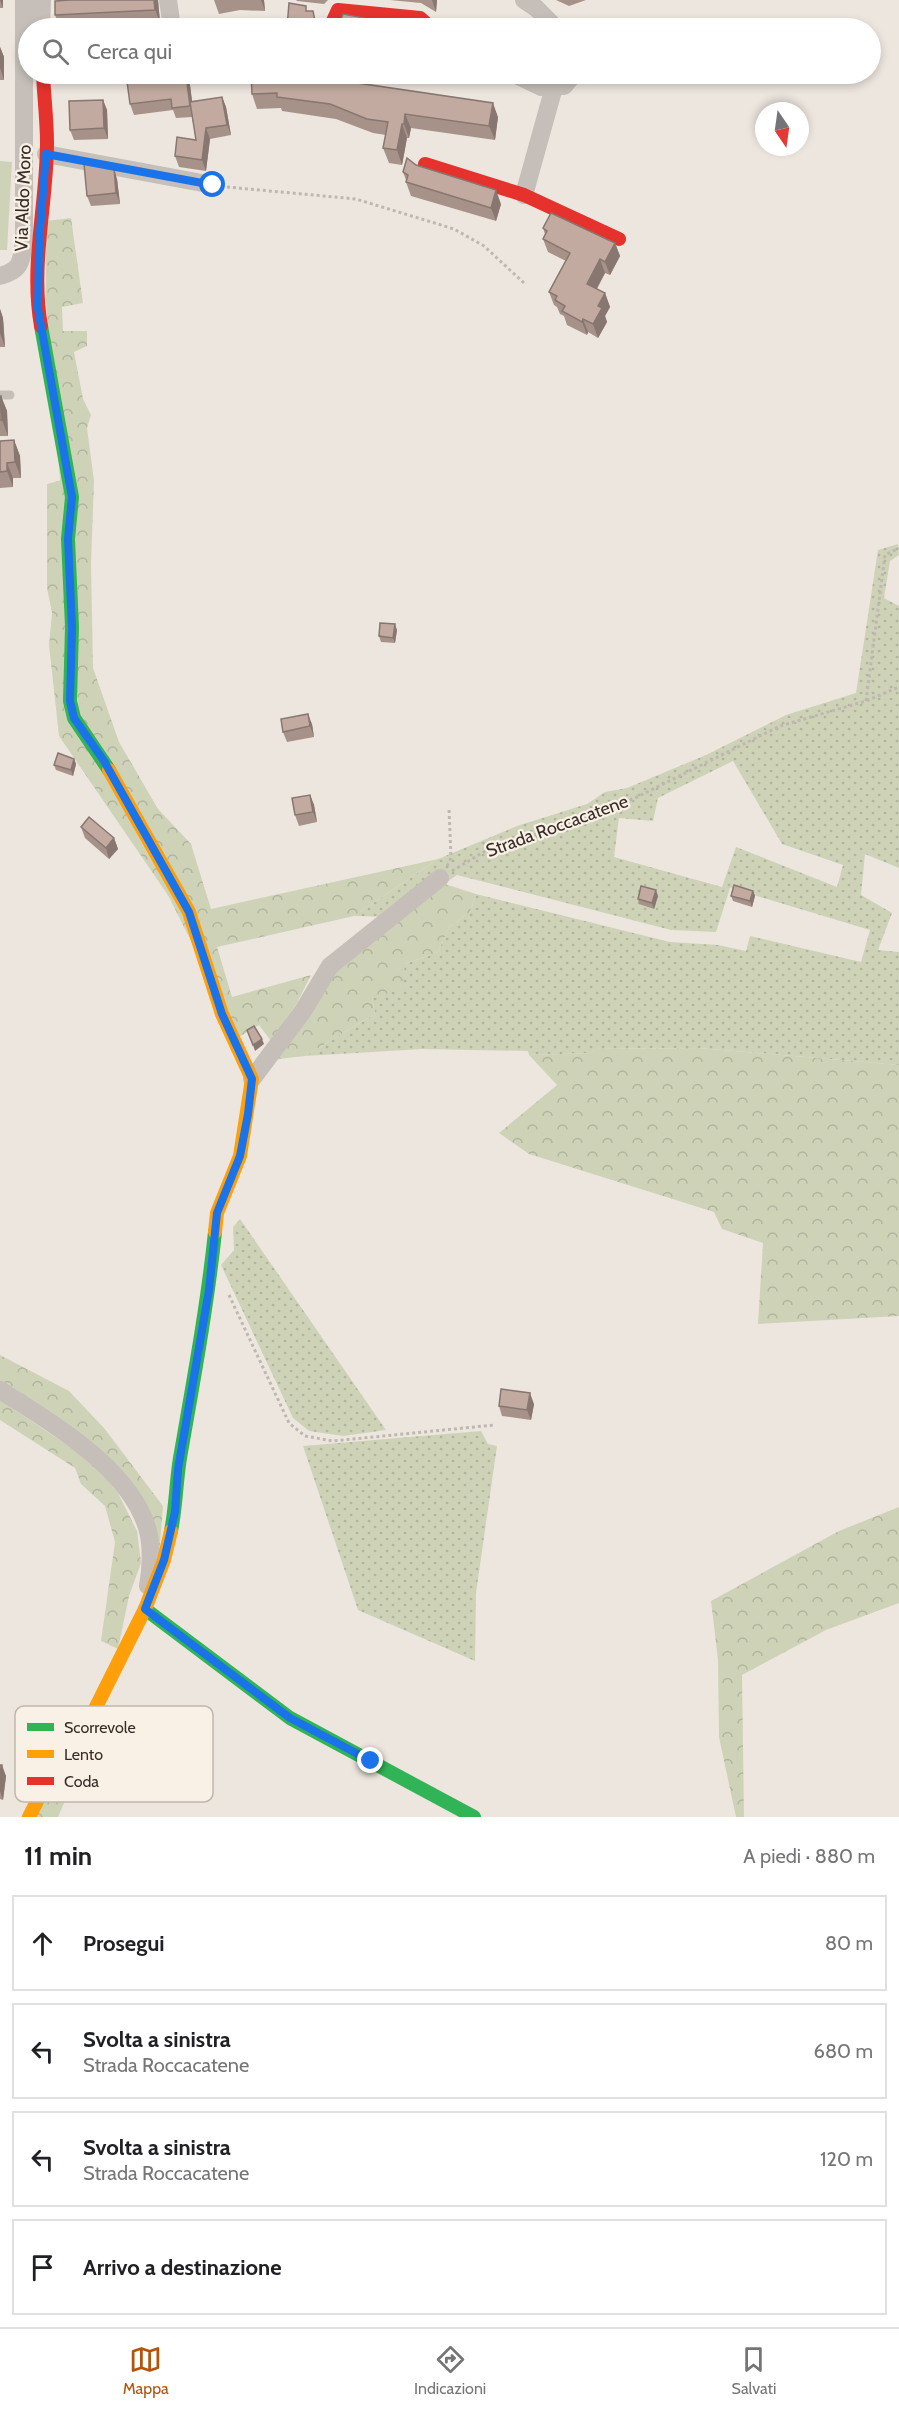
<!DOCTYPE html>
<html lang="it">
<head>
<meta charset="utf-8">
<style>
	:root { --surface:#fff; --page:#f6f6f6; --text:#202124; --muted:#757577; --line:#e0e0e0; --accent:#b45309 }
	body { margin:0; font-family:Cabin,sans-serif; background:var(--page); color:var(--text) }
	.compass { position:absolute; left:755px; top:102px; width:54px; height:54px; border-radius:50%; background:var(--surface); box-shadow:0 3px 9px #0003; rotate:167deg }
	.stop { position:absolute; width:18px; height:18px; margin:-14px; border:4px solid #1a73e8; border-radius:50%; background:#fff }
	.stop.end { background:#1a73e8; border-color:#fff; box-shadow:0 2px 6px #0008 }
	.list { margin:0; padding:0; list-style:none }
	h2 { display:flex; justify-content:space-between; align-items:center; height:78px; margin:0; padding:0 24px; font-size:26px }
	h2 small { font-size:20px; font-weight:400; color:var(--muted) }
	.list li { display:grid; grid-template-columns:39px 1fr auto; gap:18px; align-items:center; box-sizing:border-box; height:96px; margin:0 12px 12px; padding:0 12px; border:2px solid var(--line); border-radius:0px }
	.list b { display:block; font-size:22px; white-space:nowrap }
	.list p { margin:0; font-size:20px; white-space:nowrap; color:var(--muted) }
	.list em { font-size:20px; font-style:normal; color:var(--muted) }
	.icon { flex:none; width:33px; height:33px; fill:none; stroke:currentColor; stroke-width:2; stroke-linecap:round; stroke-linejoin:round }
	.map { position:relative; flex:none; width:899px; height:1817px; overflow:hidden }
	.search { position:absolute; background:var(--surface); box-shadow:0 3px 9px #0003; left:18px; right:18px; top:18px; height:66px; display:flex; align-items:center; gap:15px; box-sizing:border-box; padding:0 21px; border-radius:33px; color:var(--muted); font-size:22px }
	.sheet { height:510px; background:var(--surface) }
	nav { display:flex; justify-content:space-around; align-items:center; box-sizing:border-box; height:84px; border-top:2px solid var(--line); background:var(--surface); font-size:16px; color:var(--muted) }
	nav a { display:grid; justify-items:center; gap:3px }
	nav .on { color:var(--accent) }
	.map>svg:first-child { display:block }
	.green { fill:url(#green-dots); fill-rule:evenodd }
	.forest { fill:url(#forest-crowns) }
	.pitch { fill:#ced3b8 }
	.lines { fill:none; stroke-linecap:round; stroke-linejoin:round }
	.path { stroke:#bfb7b1; stroke-width:3; stroke-dasharray:3 3; stroke-linecap:butt }
	.lane { stroke:#c6bfb9; stroke-width:9 }
	.street { stroke:#c6bfb9; stroke-width:18 }
	.fast { stroke:#30b455; stroke-width:14 }
	.slow { stroke:#ff9f0a; stroke-width:14 }
	.jam { stroke:#e5322d; stroke-width:14 }
	.wall { fill:#a7928a }
	.shaded-wall { fill:#887770 }
	.building { fill:#c2aaa0; stroke:#887770; stroke-width:1.5 }
	.route { stroke:#1a73e8; stroke-width:8 }
	.labels { text-anchor:middle; stroke-width:4.5; stroke-linejoin:round; paint-order:stroke }
	.street-label { font-size:18px; fill:#372c27; stroke:#faf1e6 }
	.key { fill:#faf1e6; stroke:#c0b6ad; stroke-width:1.5 }
	.key-label { font-size:16px; fill:#372c27 }
</style>
</head>
<body>
<div class="map">
<svg width="899" height="1817" viewBox="0 0 899 1817">
	<defs>
		<pattern id="green-dots" width="8" height="8" patternUnits="userSpaceOnUse" patternTransform="scale(1.5)"><rect width="8" height="8" fill="#ced3b8"/><path d="M2 2h.1M6 6h.1" fill="none" stroke="#b2b59e" stroke-width="1.8" stroke-linecap="round"/></pattern>
		<pattern id="forest-crowns" width="20" height="18" patternUnits="userSpaceOnUse" patternTransform="scale(1.5)"><rect width="20" height="18" fill="#ced3b8"/><path d="M2 6a3 3 0 1 1 6 0M12 15a3 3 0 1 1 6 0" fill="none" stroke="#b2b59e"/></pattern>
	</defs>
	<rect width="100%" height="100%" fill="#ede6df"/>
	<g class="green">
		<path d="M 898,544 L 899,555 L 890,561 L 884,598 L 899,606 L 899,868 L 865,854 L 861,895 L 892,913 L 878,950 L 899,952 L 899,1065 L 699,1048 L 595,1049 L 591,1053 L 529,1055 L 528,1051 L 422,1049 L 305,1056 L 375,1014 L 372,998 L 405,964 L 438,952 L 449,927 L 470,912 L 476,894 L 670,942 L 718,945 L 746,951 L 750,936 L 861,962 L 870,930 L 730,888 L 716,932 L 671,930 L 457,875 L 398,917 L 354,916 L 438,859 L 517,826 L 587,804 L 605,792 L 627,788 L 706,755 L 786,715 L 856,693 L 878,550 ZM 733,761 L 782,844 L 843,865 L 837,887 L 736,847 L 722,887 L 614,857 L 619,818 L 653,821 L 658,798 Z"/>
		<path d="M 240,1219 L 386,1430 L 343,1436 L 309,1431 L 293,1418 L 221,1265 L 234,1250 L 233,1227 Z"/>
		<path d="M 481,1431 L 488,1444 L 497,1446 L 476,1593 L 475,1661 L 358,1610 L 303,1446 Z"/>
	</g>
	<g class="forest">
		<path d="M 71,218 L 83,303 L 62,307 L 63,331 L 87,331 L 87,346 L 74,352 L 83,399 L 91,415 L 87,428 L 94,481 L 91,564 L 93,668 L 119,742 L 158,809 L 191,844 L 211,909 L 438,859 L 354,916 L 217,947 L 232,997 L 311,975 L 297,1003 L 271,1041 L 259,1025 L 239,1037 L 79,717 L 46,303 L 46,221 Z"/>
		<path d="M 65,479 L 66,700 L 174,904 L 59,736 L 49,645 L 52,613 L 47,588 L 47,484 Z"/>
		<path d="M 445,884 L 476,894 L 470,912 L 449,927 L 438,952 L 405,964 L 402,989 L 372,998 L 375,1014 L 305,1056 L 278,1059 L 333,972 Z"/>
		<path d="M 699,1048 L 899,1065 L 899,1316 L 758,1324 L 763,1243 L 722,1229 L 714,1212 L 529,1154 L 499,1133 L 557,1085 L 529,1055 L 591,1053 L 595,1049 Z"/>
		<path d="M 0,1355 L 69,1391 L 104,1428 L 163,1506 L 159,1557 L 146,1510 L 0,1384 Z"/>
		<path d="M 0,1400 L 94,1463 L 118,1493 L 137,1531 L 141,1563 L 129,1596 L 118,1649 L 101,1641 L 115,1542 L 105,1506 L 81,1484 L 75,1468 L 0,1420 Z"/>
		<path d="M 899,1507 L 899,1603 L 826,1630 L 742,1675 L 744,1817 L 736,1817 L 719,1737 L 718,1660 L 711,1601 L 839,1531 Z"/>
		<path d="M 73,1747 L 77,1773 L 58,1817 L 33,1817 Z"/>
	</g>
	<path class="pitch" d="M 0,161 L 12,162 L 7,250 L 0,250 Z"/>
	<g class="lines">
		<g class="path">
			<path d="M 227,187 L 356,199 L 454,229 L 484,246 L 524,283"/>
			<path d="M 866,701 L 885,555 L 899,548"/>
			<path d="M 447,866 L 451,858 L 449,808"/>
			<path d="M 452,871 L 487,850 L 563,826 L 635,798 L 780,726 L 866,701 L 899,687"/>
			<path d="M 229,1295 L 289,1423 L 305,1436 L 333,1441 L 494,1425"/>
		</g>
		<path class="lane" d="M 0,395 L 10,395"/>
		<g class="street">
			<path d="M 168,0 L 172,28"/>
			<path d="M 524,0 L 536,8 L 556,28"/>
			<path d="M 41,28 L 42,0"/>
			<path d="M 514,74 L 541,87 L 564,86 L 574,74"/>
			<path d="M 46,154 L 213,185"/>
			<path d="M 524,195 L 554,87"/>
			<path d="M 0,276 C 23,269 21,261 24,240 L 24,0"/>
			<path d="M 252,1079 L 303,1011 L 330,966 L 440,878"/>
			<path d="M 0,1390 C 51,1423 131,1468 148,1531 C 152,1547 151,1570 148,1586"/>
		</g>
		<g class="fast">
			<path d="M 41,326 L 72,497 L 68,539 L 72,627 L 70,701 L 74,718 L 109,770"/>
			<path d="M 171,1531 C 176,1507 176,1482 180,1458 C 193,1383 207,1308 215,1232"/>
			<path d="M 145,1609 L 290,1718 L 474,1817"/>
		</g>
		<g class="slow">
			<path d="M 109,770 L 189,912 L 222,1014 L 252,1079 L 240,1156 L 217,1213 L 215,1232"/>
			<path d="M 29,1817 L 61,1754 L 85,1729 L 145,1609 L 164,1560 L 171,1531"/>
		</g>
		<g class="jam">
			<path d="M 333,28 L 333,21 L 338,10 L 420,18 L 431,28"/>
			<path d="M 425,164 L 524,195 L 619,239"/>
			<path d="M 41,326 C 30,265 47,203 47,143 C 47,120 44,97 43,74"/>
		</g>
	</g>
	<g class="wall">
		<rect x="0" y="0" width="3" height="8"/>
		<path d="M 70,0 L 158,0 L 160,22 L 60,27 L 55,15 Z"/>
		<path d="M 214,0 L 264,0 L 265,11 L 240,10 L 219,14 Z"/>
		<path d="M 296,0 L 328,0 L 324,4 L 297,1 Z"/>
		<path d="M 390,0 L 437,0 L 436,12 L 421,3 Z"/>
		<path d="M 556,0 L 586,0 L 569,6 Z"/>
		<path d="M 0,47 L 4,57 L 4,80 L 0,80 Z"/>
		<path d="M 208,74 L 225,74 L 225,75 L 209,77 Z"/>
		<path d="M 401,74 L 416,74 L 415,77 Z"/>
		<path d="M 186,75 L 190,85 L 192,102 L 222,97 L 226,107 L 231,135 L 210,139 L 206,171 L 179,167 L 175,156 L 196,140 L 192,117 L 176,118 L 173,110 L 134,115 L 130,104 L 158,78 Z"/>
		<path d="M 324,78 L 498,117 L 495,140 L 411,128 L 409,138 L 407,138 L 402,165 L 389,163 L 383,148 L 386,135 L 373,133 L 336,119 L 282,111 L 281,108 L 257,109 L 252,94 Z"/>
		<path d="M 103,100 L 107,110 L 108,139 L 74,140 L 70,130 Z"/>
		<path d="M 416,165 L 501,204 L 496,221 L 411,196 L 406,182 L 406,180 L 403,172 Z"/>
		<path d="M 117,179 L 120,204 L 91,206 L 87,196 Z"/>
		<path d="M 543,228 L 615,243 L 620,256 L 610,275 L 605,273 L 597,289 L 605,293 L 610,307 L 605,316 L 607,322 L 598,338 L 588,332 L 587,335 L 567,325 L 564,316 L 560,314 L 557,307 L 554,305 L 549,292 L 566,261 L 548,252 L 543,239 L 545,234 Z"/>
		<path d="M 0,309 L 3,318 L 5,347 L 0,347 Z"/>
		<path d="M 0,396 L 1,396 L 7,411 L 8,436 L 0,436 Z"/>
		<path d="M 14,440 L 20,456 L 21,478 L 13,478 L 13,487 L 0,488 L 0,441 Z"/>
		<path d="M 397,630 L 395,643 L 381,642 L 379,636 Z"/>
		<path d="M 312,724 L 314,737 L 287,742 L 283,732 Z"/>
		<path d="M 74,759 L 76,764 L 73,776 L 56,770 L 54,765 Z"/>
		<path d="M 310,795 L 314,805 L 317,822 L 299,826 L 295,815 Z"/>
		<path d="M 81,827 L 114,838 L 118,849 L 109,859 L 85,838 Z"/>
		<path d="M 753,891 L 755,896 L 752,907 L 733,901 L 731,896 Z"/>
		<path d="M 658,896 L 654,909 L 639,904 L 638,899 Z"/>
		<path d="M 534,1404 L 531,1420 L 502,1416 L 499,1406 Z"/>
		<path d="M 0,1765 L 6,1776 L 3,1800 L 0,1799 Z"/>
	</g>
	<g class="shaded-wall">
		<path d="M 0,0 L 3,0 L 3,8 Z"/>
		<path d="M 154,0 L 158,0 L 160,22 L 155,10 Z"/>
		<path d="M 261,0 L 264,0 L 265,11 Z"/>
		<path d="M 432,0 L 437,0 L 436,12 Z"/>
		<path d="M 0,47 L 4,57 L 4,80 L 0,68 Z"/>
		<path d="M 317,74 L 324,74 L 322,92 L 317,77 Z"/>
		<path d="M 186,75 L 190,85 L 194,116 L 190,106 Z"/>
		<path d="M 222,97 L 226,107 L 231,135 L 227,125 Z"/>
		<path d="M 103,100 L 107,110 L 108,139 L 104,128 Z"/>
		<path d="M 493,103 L 498,117 L 495,140 L 489,126 Z"/>
		<path d="M 405,114 L 411,128 L 409,138 L 404,124 Z"/>
		<path d="M 402,124 L 407,138 L 402,165 L 397,150 Z"/>
		<path d="M 206,128 L 210,139 L 206,171 L 202,160 Z"/>
		<path d="M 114,168 L 117,179 L 120,204 L 116,193 Z"/>
		<path d="M 496,190 L 501,204 L 496,221 L 491,208 Z"/>
		<path d="M 615,243 L 620,256 L 610,275 L 605,262 Z"/>
		<path d="M 600,259 L 605,273 L 592,297 L 587,284 Z"/>
		<path d="M 605,293 L 610,307 L 605,316 L 607,322 L 598,338 L 593,324 L 598,306 Z"/>
		<path d="M 0,309 L 3,318 L 5,347 L 0,333 Z"/>
		<path d="M 583,319 L 588,332 L 587,335 L 582,322 Z"/>
		<path d="M 1,396 L 7,411 L 8,436 L 2,420 Z"/>
		<path d="M 14,440 L 20,456 L 21,478 L 15,462 Z"/>
		<path d="M 7,463 L 13,478 L 13,487 L 7,471 Z"/>
		<path d="M 395,624 L 397,630 L 395,643 L 393,638 Z"/>
		<path d="M 308,714 L 312,724 L 314,737 L 310,726 Z"/>
		<path d="M 74,759 L 76,764 L 73,776 L 71,770 Z"/>
		<path d="M 310,795 L 314,805 L 317,822 L 313,812 Z"/>
		<path d="M 114,838 L 118,849 L 109,859 L 106,848 Z"/>
		<path d="M 656,890 L 658,896 L 654,909 L 652,903 Z"/>
		<path d="M 753,891 L 755,896 L 752,907 L 750,901 Z"/>
		<path d="M 262,1039 L 264,1044 L 255,1051 L 253,1045 Z"/>
		<path d="M 530,1393 L 534,1404 L 531,1420 L 527,1410 Z"/>
		<path d="M 2,1765 L 6,1776 L 3,1800 L 0,1791 L 0,1782 Z"/>
	</g>
	<g class="building">
		<path d="M 70,0 L 154,0 L 155,10 L 55,15 L 55,1 Z"/>
		<path d="M 289,3 L 306,6 L 306,11 L 313,11 L 315,21 L 321,27 L 327,28 L 336,26 L 341,20 L 343,14 L 417,28 L 287,28 Z"/>
		<path d="M 205,20 L 206,27 L 214,26 L 215,28 L 160,28 L 160,25 L 170,28 L 177,23 Z"/>
		<path d="M 126,74 L 155,74 L 156,78 L 186,75 L 190,106 L 172,108 L 171,99 L 130,104 Z"/>
		<path d="M 251,74 L 317,74 L 317,77 L 493,103 L 489,126 L 405,114 L 404,124 L 402,124 L 397,150 L 383,148 L 388,122 L 367,119 L 330,104 L 277,97 L 277,93 L 252,94 Z"/>
		<path d="M 222,97 L 227,125 L 206,128 L 202,160 L 175,156 L 177,137 L 196,140 L 190,102 Z"/>
		<path d="M 103,100 L 104,128 L 70,130 L 69,101 Z"/>
		<path d="M 407,158 L 416,165 L 496,190 L 491,208 L 406,182 L 408,175 L 403,172 Z"/>
		<path d="M 84,164 L 114,168 L 116,193 L 87,196 Z"/>
		<path d="M 551,213 L 615,243 L 605,262 L 600,259 L 587,284 L 605,293 L 598,306 L 602,308 L 593,324 L 583,319 L 582,322 L 562,311 L 565,306 L 555,300 L 557,296 L 549,292 L 570,253 L 543,239 L 547,231 L 543,228 Z"/>
		<path d="M 0,396 L 1,396 L 2,420 L 0,420 Z"/>
		<path d="M 14,440 L 15,462 L 7,463 L 7,471 L 0,472 L 0,441 Z"/>
		<path d="M 380,623 L 395,624 L 393,638 L 379,636 Z"/>
		<path d="M 308,714 L 310,726 L 283,732 L 281,719 Z"/>
		<path d="M 58,753 L 74,759 L 71,770 L 54,765 Z"/>
		<path d="M 310,795 L 313,812 L 295,815 L 292,798 Z"/>
		<path d="M 89,817 L 114,838 L 106,848 L 81,827 Z"/>
		<path d="M 734,885 L 753,891 L 750,901 L 731,896 Z"/>
		<path d="M 641,886 L 656,890 L 652,903 L 638,899 Z"/>
		<path d="M 254,1026 L 262,1039 L 253,1045 L 247,1030 Z"/>
		<path d="M 501,1389 L 530,1393 L 527,1410 L 499,1406 Z"/>
		<path d="M 0,1765 L 2,1765 L 0,1782 Z"/>
	</g>
	<g class="lines">
		<path class="route" d="M 213,185 L 46,154 L 39,243 L 38,309 L 72,497 L 68,539 L 72,627 L 70,701 L 74,718 L 104,761 L 189,912 L 222,1014 L 252,1079 L 248,1114 L 240,1156 L 217,1213 L 209,1290 L 178,1469 L 175,1512 L 164,1560 L 145,1609 L 290,1718 L 371,1761"/>
	</g>
	<g class="labels">
		<g class="street-label">
			<text transform="translate(23 198) rotate(-88)" y="6">Via Aldo Moro</text>
			<text transform="translate(557 826) rotate(-20)" y="6">Strada Roccacatene</text>
		</g>
	</g>
	<rect x="15" y="1706" width="198" height="96" rx="9" class="key"/>
	<rect x="27" y="1723" width="27" height="8" fill="#30b455"/>
	<rect x="27" y="1750" width="27" height="8" fill="#ff9f0a"/>
	<rect x="27" y="1777" width="27" height="8" fill="#e5322d"/>
	<g class="key-label">
		<text x="64" y="1733">Scorrevole</text>
		<text x="64" y="1760">Lento</text>
		<text x="64" y="1787">Coda</text>
	</g>
</svg>
<svg class="compass" viewBox="-18 -18 36 36"><path d="M0-13l5 13h-10z" fill="#e53935"/><path d="M0 13l5-13h-10z" fill="#757577"/></svg>
<div class="stop" style="left:213px;top:185px"></div>
<div class="stop end" style="left:371px;top:1761px"></div>
<div class="search"><svg class="icon" aria-label="search" viewBox="0 0 24 24"><circle cx="10" cy="10" r="6"/><path d="M15 15l6 6"/></svg>Cerca qui</div>
</div>
<section class="sheet">
<h2>11 min<small>A piedi · 880 m</small></h2>
<ul class="list">
<li><svg class="icon" aria-label="ahead" viewBox="0 0 24 24"><path d="M12 20V5M6 11l6-6 6 6"/></svg><div><b>Prosegui</b></div><em>80 m</em></li>
<li><svg class="icon" aria-label="left" viewBox="0 0 24 24"><path d="M17 20v-9H6M10 6l-5 5 5 5"/></svg><div><b>Svolta a sinistra</b><p>Strada Roccacatene</p></div><em>680 m</em></li>
<li><svg class="icon" aria-label="left" viewBox="0 0 24 24"><path d="M17 20v-9H6M10 6l-5 5 5 5"/></svg><div><b>Svolta a sinistra</b><p>Strada Roccacatene</p></div><em>120 m</em></li>
<li><svg class="icon" aria-label="arrive" viewBox="0 0 24 24"><path d="M6 21V4h12l-3 4 3 4H6"/></svg><div><b>Arrivo a destinazione</b></div></li>
</ul>
</section>
<nav>
<a class="on"><svg class="icon" aria-label="map" viewBox="0 0 24 24"><path d="M3 6l6-2 6 2 6-2v14l-6 2-6-2-6 2zM9 4v14M15 6v14"/></svg>Mappa</a>
<a><svg class="icon" aria-label="directions" viewBox="0 0 24 24"><path d="M12 3l9 9-9 9-9-9zM9 14v-3h6M13 9l2 2-2 2"/></svg>Indicazioni</a>
<a><svg class="icon" aria-label="saved" viewBox="0 0 24 24"><path d="M7 4h10v16l-5-4-5 4z"/></svg>Salvati</a>
</nav>
</body>
</html>
